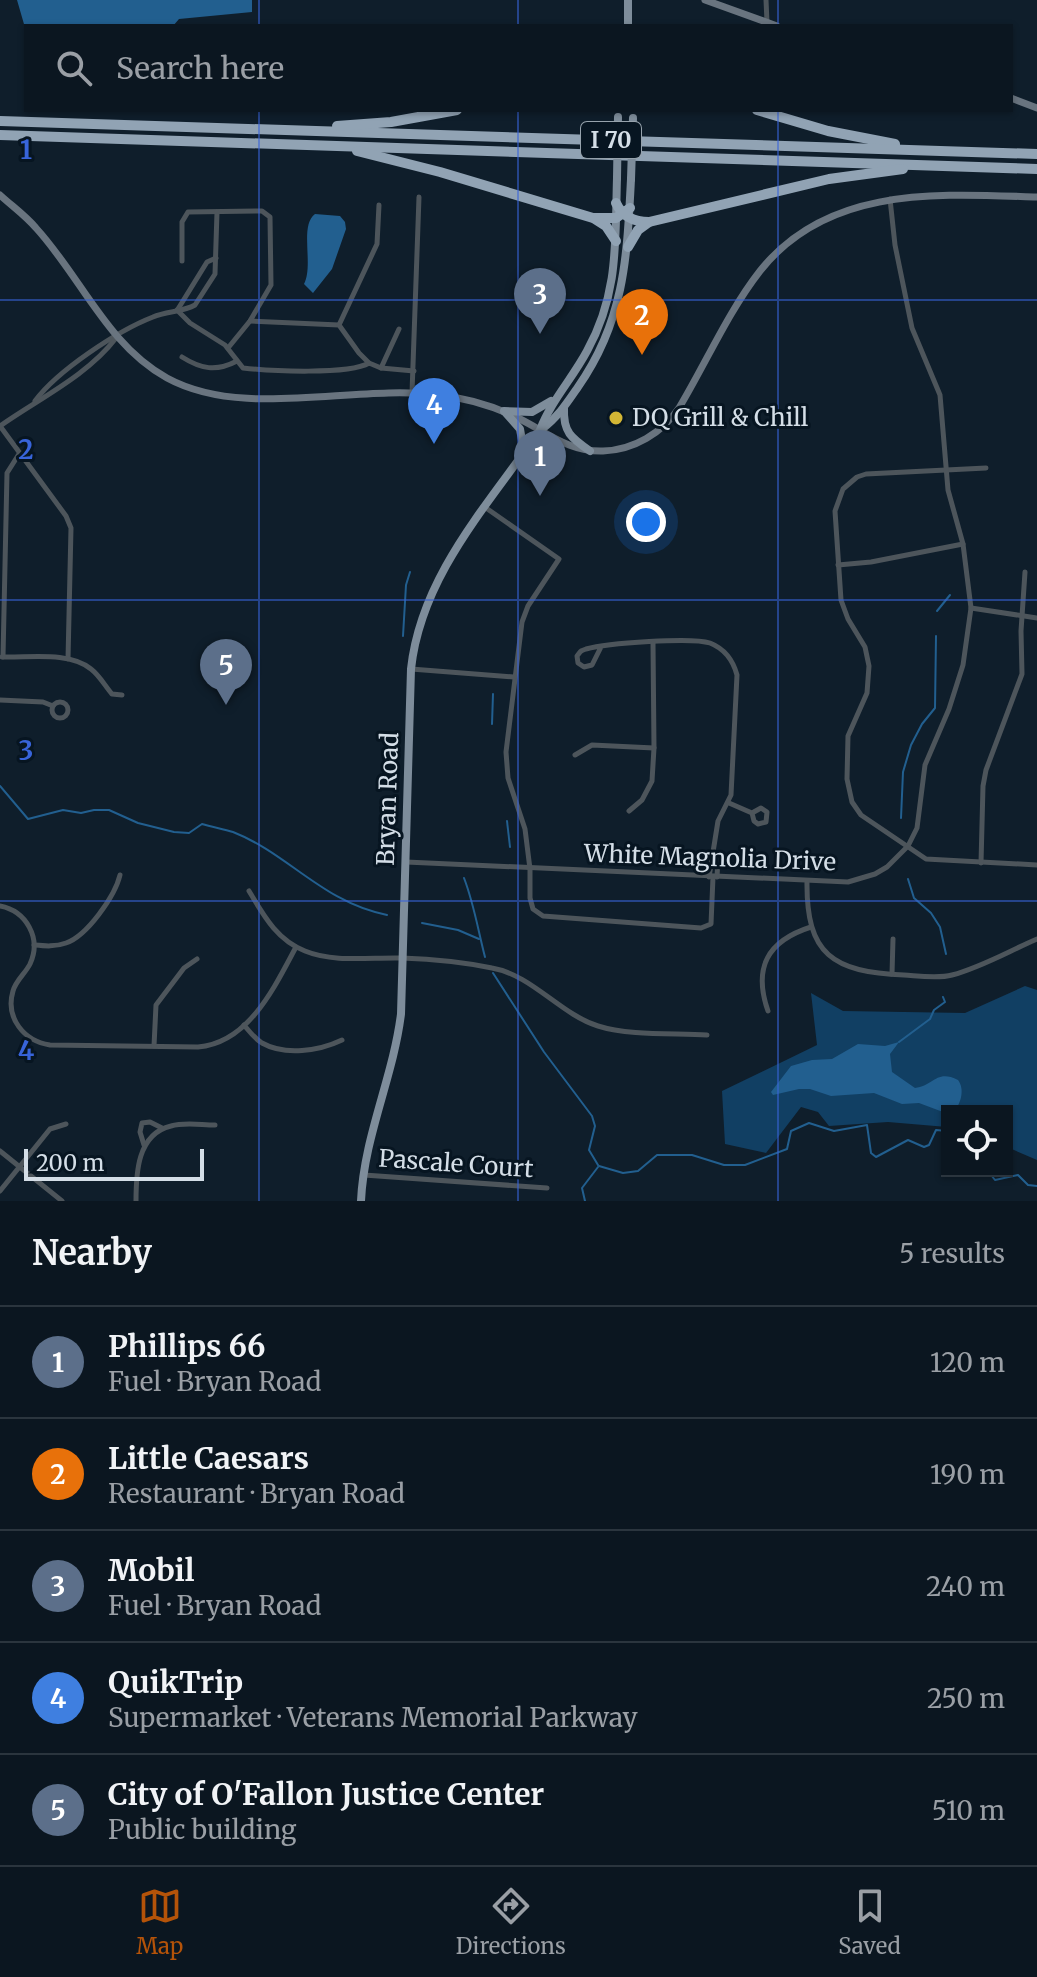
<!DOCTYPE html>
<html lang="en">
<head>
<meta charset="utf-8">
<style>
	:root { --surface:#0b1620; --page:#141f29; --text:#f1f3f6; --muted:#9a9fa5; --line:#2b353e; --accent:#b45309 }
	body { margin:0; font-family:Merriweather,serif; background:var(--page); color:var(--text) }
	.controls { position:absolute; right:24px; bottom:24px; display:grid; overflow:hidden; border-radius:0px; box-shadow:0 2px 6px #0004 }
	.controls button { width:72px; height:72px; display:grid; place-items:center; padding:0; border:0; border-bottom:2px solid var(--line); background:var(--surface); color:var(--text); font:40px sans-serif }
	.scale { position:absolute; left:24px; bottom:20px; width:180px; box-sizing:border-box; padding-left:8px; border:4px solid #d4dee7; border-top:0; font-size:22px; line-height:28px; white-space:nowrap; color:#d4dee7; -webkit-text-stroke:6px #071521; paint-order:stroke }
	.you { position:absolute; left:646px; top:522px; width:28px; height:28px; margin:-20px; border:6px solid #fff; border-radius:50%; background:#1a73e8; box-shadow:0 0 0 12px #1a73e833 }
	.badge { display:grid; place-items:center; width:52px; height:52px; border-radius:50%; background:var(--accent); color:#fff; font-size:26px; font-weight:700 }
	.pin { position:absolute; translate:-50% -66px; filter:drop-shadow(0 2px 4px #0008) }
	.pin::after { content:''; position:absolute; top:42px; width:28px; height:24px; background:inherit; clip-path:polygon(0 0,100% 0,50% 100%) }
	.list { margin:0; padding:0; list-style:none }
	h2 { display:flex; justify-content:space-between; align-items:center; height:104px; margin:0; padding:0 32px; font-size:34px }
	h2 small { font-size:26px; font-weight:400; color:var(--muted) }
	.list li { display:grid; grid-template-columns:52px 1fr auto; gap:24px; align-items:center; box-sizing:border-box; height:112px; padding:0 32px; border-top:2px solid var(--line) }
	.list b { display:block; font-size:30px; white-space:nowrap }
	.list p { margin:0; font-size:26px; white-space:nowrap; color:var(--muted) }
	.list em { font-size:26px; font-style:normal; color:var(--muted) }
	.icon { flex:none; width:44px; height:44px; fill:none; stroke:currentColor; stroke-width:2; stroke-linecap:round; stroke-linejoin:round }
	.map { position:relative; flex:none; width:1037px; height:1201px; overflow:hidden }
	.search { position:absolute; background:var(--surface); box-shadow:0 2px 6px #0004; left:24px; right:24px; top:24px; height:88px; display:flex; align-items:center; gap:20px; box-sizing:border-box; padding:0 28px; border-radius:0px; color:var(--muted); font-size:30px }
	.sheet { height:664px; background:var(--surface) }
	nav { display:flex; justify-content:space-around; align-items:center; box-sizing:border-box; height:112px; border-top:2px solid var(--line); background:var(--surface); font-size:22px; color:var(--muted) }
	nav a { display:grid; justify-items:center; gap:4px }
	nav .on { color:var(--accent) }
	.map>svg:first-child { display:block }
	.green { fill:#113f63 }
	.water { fill:#225f8f }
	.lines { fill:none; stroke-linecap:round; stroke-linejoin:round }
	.stream { stroke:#225f8f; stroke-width:2 }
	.street { stroke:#4d555b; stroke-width:5 }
	.secondary { stroke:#69747f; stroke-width:7 }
	.primary { stroke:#7e8d9b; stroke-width:8 }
	.highway { stroke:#91a3b4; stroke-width:10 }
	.primary-bridge { stroke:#7e8d9b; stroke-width:8 }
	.grid { fill:none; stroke:#3864da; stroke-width:2; stroke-opacity:0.55 }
	.poi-dot { fill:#d3b635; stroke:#071521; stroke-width:3 }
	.labels { text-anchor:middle; stroke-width:6; stroke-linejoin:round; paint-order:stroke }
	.shield { fill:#071521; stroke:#96a2ac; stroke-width:2 }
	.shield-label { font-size:22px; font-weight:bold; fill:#d4dee7 }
	.poi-label { font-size:24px; fill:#d4dee7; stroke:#071521; text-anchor:start }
	.street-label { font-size:24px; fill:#d4dee7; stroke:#071521 }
	.grid-label { font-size:26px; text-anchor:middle; font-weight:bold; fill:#3864da; stroke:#071521; stroke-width:6; stroke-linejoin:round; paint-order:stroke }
</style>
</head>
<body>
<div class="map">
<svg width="1037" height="1201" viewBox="0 0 1037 1201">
	<rect width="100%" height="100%" fill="#0f1e2b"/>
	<path class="green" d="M 1025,986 L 1037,990 L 1037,1160 L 1007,1147 L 1007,1111 L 947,1111 L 947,1127 L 888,1122 L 829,1126 L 818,1112 L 801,1107 L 766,1153 L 725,1144 L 722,1091 L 817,1045 L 811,993 L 843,1011 L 965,1013 Z"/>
	<g class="water">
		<path d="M 17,0 L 252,0 L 252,12 L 179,19 L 173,26 L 26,26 L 26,31 Z"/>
		<path d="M 315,214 L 340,216 L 345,222 L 346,229 L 332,269 L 313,293 L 304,284 C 314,265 299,226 315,214 Z"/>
		<path d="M 899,1042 L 890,1054 L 892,1072 L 915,1088 C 934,1086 936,1069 958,1080 C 965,1089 961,1104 954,1111 L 943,1112 L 919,1103 L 902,1104 L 874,1093 L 831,1096 L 810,1089 L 799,1089 L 773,1095 L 771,1092 L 791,1066 L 812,1060 L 832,1059 L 858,1044 L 885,1046 Z"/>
	</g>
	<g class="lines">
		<g class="stream">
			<path d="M 937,611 L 950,595"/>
			<path d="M 403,636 L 406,585 L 410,572"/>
			<path d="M 492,724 L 493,694"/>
			<path d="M 0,786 L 28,819 L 63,810 L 81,813 L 94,810 L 109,810 L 138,823 L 174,832 L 189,833 L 202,824 C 212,827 223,829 233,832 C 289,854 322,902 387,915"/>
			<path d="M 901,818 L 903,772 L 911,745 L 922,724 L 935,708 L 936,636"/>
			<path d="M 507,821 L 510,847"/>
			<path d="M 464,878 C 474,904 478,930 485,957"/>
			<path d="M 908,879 L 914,898 L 931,913 L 940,927 L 946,954"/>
			<path d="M 422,923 L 458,930 L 479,939"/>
			<path d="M 493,973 L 544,1052 L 592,1116 L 595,1126 L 589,1150 L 598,1165"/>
			<path d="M 899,1042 L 930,1019 L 934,1010 L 945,1002 L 943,997"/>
			<path d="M 599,1166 L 623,1173 L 638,1171 L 657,1155 L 692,1155 L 724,1165 L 745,1165 L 787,1149 L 791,1131 L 809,1123 L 834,1131 L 867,1125 L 871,1153 L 876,1157 L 908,1140 L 924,1147 L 929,1145 L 936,1130 L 947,1131"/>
			<path d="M 988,1171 L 995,1180 L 1018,1175 L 1028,1185 L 1037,1186"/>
			<path d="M 585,1201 L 582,1188 L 598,1167"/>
		</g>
		<g class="street">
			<path d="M 766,0 L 767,22"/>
			<path d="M 182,261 L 182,222 L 188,212 L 262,211 L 270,217 L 271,285 L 250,321 L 228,348"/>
			<path d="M 178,309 L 207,262 L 216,258"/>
			<path d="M 177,310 L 190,323 L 225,345 L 243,368 C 269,371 349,375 369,363 L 381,368 L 414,371"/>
			<path d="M 250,321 L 339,325 L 359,353 L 369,363"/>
			<path d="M 339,325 L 377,244 L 379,205"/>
			<path d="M 182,357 C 201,369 216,372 237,361"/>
			<path d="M 381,368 L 399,329"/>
			<path d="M 412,393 L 419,197"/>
			<path d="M 35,401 C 57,371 117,331 153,317 C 166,311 183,312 195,305 L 215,274 L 217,212"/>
			<path d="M 0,426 L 66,516 L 71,528 L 68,659"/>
			<path d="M 0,426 C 38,399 87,376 116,338"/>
			<path d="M 986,468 L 866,474 L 857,477 L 843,489 L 835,511 L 841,600 L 848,619 L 865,647 L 869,666 L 867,693 L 848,736 L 847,779 L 852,802 L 861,815 L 926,859 L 1037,865"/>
			<path d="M 486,508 L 559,559 L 528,606 L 522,622 L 506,752 L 508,778 L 525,829 L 530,869 L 530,898 L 533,909 L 543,916 L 701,928 L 711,924 L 713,877"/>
			<path d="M 838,565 L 871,562 L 963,544"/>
			<path d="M 971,608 L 1037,618"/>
			<path d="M 601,647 L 592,665 L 584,667 L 578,663 L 577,656 C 581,651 580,651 586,649 C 607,643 692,637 710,643 C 725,649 733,660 737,675 L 731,795 L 718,821 L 709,877"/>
			<path d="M 2,657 C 29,658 69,651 91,669 C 100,676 105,686 112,694 L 122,695"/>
			<path d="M 3,657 L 7,473 L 19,454"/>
			<path d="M 411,669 L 514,677"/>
			<path d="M 0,700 L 43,702 L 53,706"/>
			<circle cx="60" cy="710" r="8"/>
			<path d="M 575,755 L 592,745 L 654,748"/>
			<path d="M 729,803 L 752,813 L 754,821 L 758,824 L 766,822 L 767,812 L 761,808 L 752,813"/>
			<path d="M 629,811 L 642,800 L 652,781 L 654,748 L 653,643"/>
			<path d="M 713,852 L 718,858 L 717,877"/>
			<path d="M 406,862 L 848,882 L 875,874 L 887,867 L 908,846 L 917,828 L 925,765 L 949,709 L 963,665 L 971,608 L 963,544 L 948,490 L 940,395 L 912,328 L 895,245 L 890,199"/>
			<path d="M 981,863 L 983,786 L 986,770 L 1022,674 L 1021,631 L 1025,572"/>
			<path d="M 807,881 C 806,955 833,972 904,975 C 919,976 938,979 952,975 C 982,967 1009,951 1037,939"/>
			<path d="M 249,891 C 264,916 277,940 305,951 C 334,963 371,957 402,958 C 431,959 463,962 492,968 C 532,975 560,1014 598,1026 C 629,1036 674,1033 707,1035"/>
			<path d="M 0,906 C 26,911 42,938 30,964 C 25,974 16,980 13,991 C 5,1018 24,1041 50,1045 L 198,1047 C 249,1043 275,986 296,947"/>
			<path d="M 34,945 C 45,946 55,947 66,943 C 87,936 115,896 120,875"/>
			<path d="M 892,974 L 893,939"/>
			<path d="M 768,1011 C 753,968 767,941 811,927"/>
			<path d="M 244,1025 C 249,1031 254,1038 262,1043 C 285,1056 319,1051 342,1040"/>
			<path d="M 154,1046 L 156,1005 L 184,968 L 197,959"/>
			<path d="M 144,1145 L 140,1132 L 142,1123 L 150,1122 L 162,1128"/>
			<path d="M 0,1151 L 62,1201"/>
			<path d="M 364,1175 L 547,1188"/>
			<path d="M 0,1191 L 50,1129 L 66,1124"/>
			<path d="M 136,1201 C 136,1174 137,1134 171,1126 C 184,1122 201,1125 215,1125"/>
		</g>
		<g class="secondary">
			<path d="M 705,0 L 777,26"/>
			<path d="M 1011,98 L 1037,108"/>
			<path d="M 0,195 C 12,206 26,216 36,228 C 81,277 107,345 167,378 C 244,420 354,384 438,395 C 467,398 494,406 520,419 C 548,433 569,452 603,451 C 634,450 662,433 679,408 C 706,363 728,312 760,271 C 828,185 939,194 1037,197"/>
		</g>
		<g class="primary">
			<path d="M 628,26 L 628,0"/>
			<path d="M 564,408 C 563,432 571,438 590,451"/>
			<path d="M 504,411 L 532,412 L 551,401"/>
			<path d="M 505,412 L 520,429 L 524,452"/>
			<path d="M 542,429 C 558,417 567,403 578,387 C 625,320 627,256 631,179"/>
			<path d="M 361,1201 C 364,1136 393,1078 401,1014 L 411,669 C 421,576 488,505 540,430 C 551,401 572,379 587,351 C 619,293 615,242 617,178"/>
		</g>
		<g class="highway">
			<path d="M 757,110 L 828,131 L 895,144"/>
			<path d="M 0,121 L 1037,154"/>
			<path d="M 337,126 L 391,122 L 457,110"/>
			<path d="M 0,135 L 1037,169"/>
			<path d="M 357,151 L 440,172 L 593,218 L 616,218 L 630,208"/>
			<path d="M 616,203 C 622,216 634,222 649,222 L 829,179 L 903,169"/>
			<path d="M 595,219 L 606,226 L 616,241"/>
			<path d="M 628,247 L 638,230 L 649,222"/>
		</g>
		<g class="primary-bridge">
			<path d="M 617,178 L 618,117"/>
			<path d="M 631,179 L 633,118"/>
		</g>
	</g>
	<path class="grid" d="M 259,0 L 259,26M 518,0 L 518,26M 778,0 L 778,26M 259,110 L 259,1201M 518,110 L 518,1201M 778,110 L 778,1201M 0,300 L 1037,300M 0,600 L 1037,600M 0,901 L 1037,901"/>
	<circle class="poi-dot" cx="616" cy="418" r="8"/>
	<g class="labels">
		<rect class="shield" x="581" y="122" width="60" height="36" rx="6"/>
		<g class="shield-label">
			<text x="611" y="148">I 70</text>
		</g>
		<g class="poi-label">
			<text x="632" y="426">DQ Grill &amp; Chill</text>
		</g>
		<g class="street-label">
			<text transform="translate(388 799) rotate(-88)" y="8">Bryan Road</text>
			<text transform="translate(710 858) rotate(2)" y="8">White Magnolia Drive</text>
			<text transform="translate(456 1164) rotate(4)" y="8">Pascale Court</text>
		</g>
	</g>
	<g class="grid-label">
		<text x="26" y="159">1</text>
		<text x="26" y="459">2</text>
		<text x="26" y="760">3</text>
		<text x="26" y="1060">4</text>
	</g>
</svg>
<div class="controls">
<button><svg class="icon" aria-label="locate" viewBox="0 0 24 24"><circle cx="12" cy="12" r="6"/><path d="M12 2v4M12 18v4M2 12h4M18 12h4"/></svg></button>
</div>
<div class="scale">200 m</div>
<div class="you"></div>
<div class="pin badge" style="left:540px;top:496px;background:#5c6f8a">1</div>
<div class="pin badge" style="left:642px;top:355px;background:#e8710a">2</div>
<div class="pin badge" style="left:540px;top:334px;background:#5c6f8a">3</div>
<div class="pin badge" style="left:434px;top:444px;background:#3f7fe0">4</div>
<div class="pin badge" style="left:226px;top:705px;background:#5c6f8a">5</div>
<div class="search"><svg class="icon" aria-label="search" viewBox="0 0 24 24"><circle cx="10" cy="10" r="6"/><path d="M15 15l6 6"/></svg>Search here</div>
</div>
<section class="sheet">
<h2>Nearby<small>5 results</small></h2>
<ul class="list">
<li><span class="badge" style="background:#5c6f8a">1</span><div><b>Phillips 66</b><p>Fuel · Bryan Road</p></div><em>120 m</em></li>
<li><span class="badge" style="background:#e8710a">2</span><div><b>Little Caesars</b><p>Restaurant · Bryan Road</p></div><em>190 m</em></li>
<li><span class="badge" style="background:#5c6f8a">3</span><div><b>Mobil</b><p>Fuel · Bryan Road</p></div><em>240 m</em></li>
<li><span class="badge" style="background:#3f7fe0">4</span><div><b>QuikTrip</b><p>Supermarket · Veterans Memorial Parkway</p></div><em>250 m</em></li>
<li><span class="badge" style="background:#5c6f8a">5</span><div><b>City of O'Fallon Justice Center</b><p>Public building</p></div><em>510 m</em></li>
</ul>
</section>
<nav>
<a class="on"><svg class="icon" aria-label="map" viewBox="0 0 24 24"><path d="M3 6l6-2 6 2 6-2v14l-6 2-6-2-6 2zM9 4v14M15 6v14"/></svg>Map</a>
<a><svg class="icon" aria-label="directions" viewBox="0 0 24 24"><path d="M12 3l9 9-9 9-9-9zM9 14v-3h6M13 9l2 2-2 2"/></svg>Directions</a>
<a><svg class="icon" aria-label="saved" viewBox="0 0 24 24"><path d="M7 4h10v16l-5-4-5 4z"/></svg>Saved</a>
</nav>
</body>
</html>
